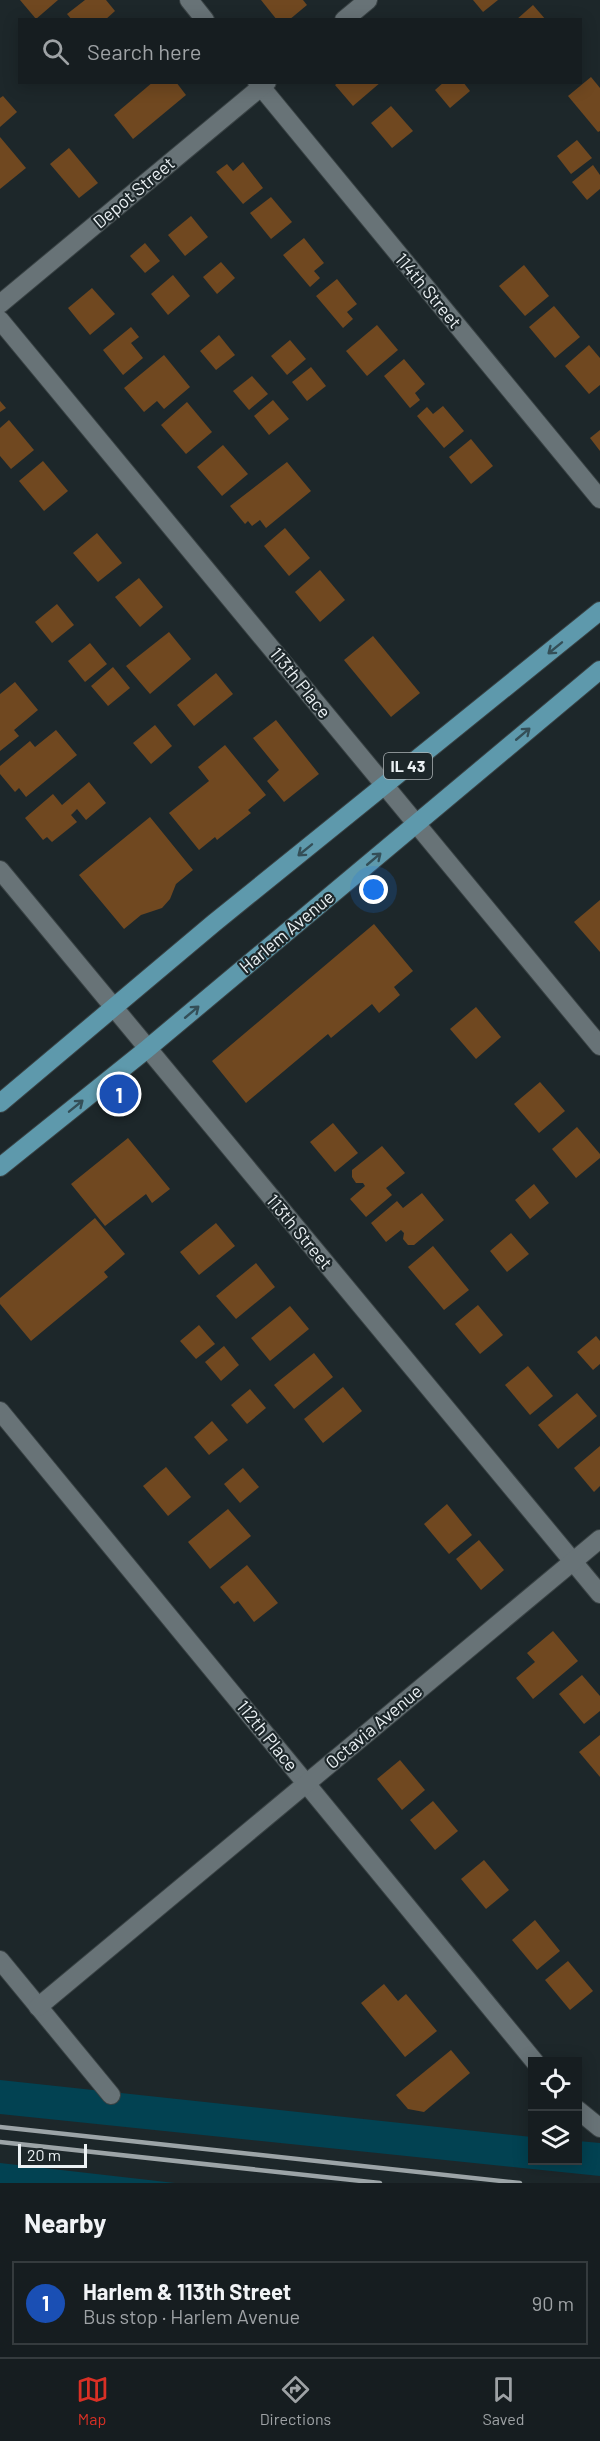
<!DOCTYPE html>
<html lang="en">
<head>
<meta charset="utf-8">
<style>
	:root { --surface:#161d20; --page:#232a2d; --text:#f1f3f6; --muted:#9ea2a5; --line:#353b3e; --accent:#d93025 }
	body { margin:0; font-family:Barlow,sans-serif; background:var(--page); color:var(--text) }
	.controls { position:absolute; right:18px; bottom:18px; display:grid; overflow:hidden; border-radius:0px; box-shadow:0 3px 15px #0003 }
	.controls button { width:54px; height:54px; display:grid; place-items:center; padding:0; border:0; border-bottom:2px solid var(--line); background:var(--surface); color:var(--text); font:30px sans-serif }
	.scale { position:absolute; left:18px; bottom:15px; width:69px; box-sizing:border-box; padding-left:6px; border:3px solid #ebf1f4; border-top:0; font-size:16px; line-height:21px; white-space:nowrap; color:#ebf1f4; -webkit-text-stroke:4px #1d272a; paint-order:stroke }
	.you { position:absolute; left:374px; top:890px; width:21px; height:21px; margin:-15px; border:4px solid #fff; border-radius:50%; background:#1a73e8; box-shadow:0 0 0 9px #1a73e833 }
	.badge { display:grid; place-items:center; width:39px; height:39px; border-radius:50%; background:var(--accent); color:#fff; font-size:20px; font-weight:700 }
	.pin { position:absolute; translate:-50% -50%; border:3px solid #fff; box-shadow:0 2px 6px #0006 }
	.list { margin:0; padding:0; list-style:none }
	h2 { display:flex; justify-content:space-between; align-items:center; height:78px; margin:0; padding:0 24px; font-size:26px }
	h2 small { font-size:20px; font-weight:400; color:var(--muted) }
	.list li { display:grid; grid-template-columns:39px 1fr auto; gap:18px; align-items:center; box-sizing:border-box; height:84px; margin:0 12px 12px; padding:0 12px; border:2px solid var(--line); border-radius:0px }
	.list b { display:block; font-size:22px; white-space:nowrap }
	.list p { margin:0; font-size:20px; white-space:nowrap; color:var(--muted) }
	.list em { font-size:20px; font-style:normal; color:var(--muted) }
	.icon { flex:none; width:33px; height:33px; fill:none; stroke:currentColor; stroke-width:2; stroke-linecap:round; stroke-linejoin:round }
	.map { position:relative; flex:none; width:600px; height:2183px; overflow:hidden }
	.search { position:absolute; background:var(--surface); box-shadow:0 3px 15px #0003; left:18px; right:18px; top:18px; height:66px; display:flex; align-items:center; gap:15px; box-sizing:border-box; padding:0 21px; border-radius:0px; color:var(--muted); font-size:22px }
	.sheet { height:174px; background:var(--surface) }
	nav { display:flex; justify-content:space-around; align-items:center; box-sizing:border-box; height:84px; border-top:2px solid var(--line); background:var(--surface); font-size:16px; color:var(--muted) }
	nav a { display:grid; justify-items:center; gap:3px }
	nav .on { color:var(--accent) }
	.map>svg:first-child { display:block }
	.green { fill:#024252 }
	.building { fill:#704820 }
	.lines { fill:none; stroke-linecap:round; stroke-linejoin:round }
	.street-casing { stroke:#394244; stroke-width:20 }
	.primary-casing { stroke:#394244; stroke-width:20 }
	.street { stroke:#687377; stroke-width:18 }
	.primary { stroke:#5e99ac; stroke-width:18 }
	.rail { stroke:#9ca4a7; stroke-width:4.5 }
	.oneway { stroke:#344f58 }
	.labels { text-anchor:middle; stroke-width:4.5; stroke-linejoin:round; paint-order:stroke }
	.shield { fill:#1d272a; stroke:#adb4b7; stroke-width:1.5 }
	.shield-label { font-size:16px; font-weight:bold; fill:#ebf1f4 }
	.street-label { font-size:18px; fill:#ebf1f4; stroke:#1d272a }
</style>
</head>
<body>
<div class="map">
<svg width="600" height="2183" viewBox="0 0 600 2183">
	<rect width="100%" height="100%" fill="#1d272a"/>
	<g class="green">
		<path d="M 0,2080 L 532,2137 L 532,2160 L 578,2160 L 578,2141 L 600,2143 L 600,2176 L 0,2114 Z"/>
		<path d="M 0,2163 L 175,2183 L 0,2183 Z"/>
	</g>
	<g class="building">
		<path d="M 20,0 L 58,0 L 36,19 Z"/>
		<path d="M 85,0 L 106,0 L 115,11 L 105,20 L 72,20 L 67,14 Z"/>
		<path d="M 261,0 L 303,0 L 307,5 L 289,20 L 277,20 Z"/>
		<path d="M 473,0 L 498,0 L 483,12 Z"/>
		<path d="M 533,5 L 546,20 L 516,20 Z"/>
		<path d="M 591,77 L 600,88 L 600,131 L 598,132 L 568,96 Z"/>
		<path d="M 153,82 L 176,82 L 186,95 L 133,139 L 114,115 Z"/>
		<path d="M 339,82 L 381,82 L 353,106 L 335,85 Z"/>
		<path d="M 444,82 L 463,82 L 470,91 L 450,108 L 435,90 Z"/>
		<path d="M 3,96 L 17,112 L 0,127 L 0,98 Z"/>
		<path d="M 391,106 L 413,131 L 392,148 L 371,123 Z"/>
		<path d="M 0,137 L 26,168 L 0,189 Z"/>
		<path d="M 577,140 L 592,158 L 571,174 L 557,156 Z"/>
		<path d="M 69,148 L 98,183 L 79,198 L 50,164 Z"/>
		<path d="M 243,162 L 263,188 L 243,204 L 216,172 L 227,164 L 233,171 Z"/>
		<path d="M 593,165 L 600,175 L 600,189 L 587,200 L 572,182 Z"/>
		<path d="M 271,197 L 292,222 L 271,239 L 250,213 Z"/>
		<path d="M 191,216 L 208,237 L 185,256 L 168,235 Z"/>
		<path d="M 304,238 L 324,263 L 314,271 L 320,278 L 310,287 L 283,255 Z"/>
		<path d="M 145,243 L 160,261 L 145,273 L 130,256 Z"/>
		<path d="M 221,262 L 235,278 L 217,294 L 203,277 Z"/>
		<path d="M 524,265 L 549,296 L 525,316 L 499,286 Z"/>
		<path d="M 173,275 L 190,296 L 168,315 L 151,294 Z"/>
		<path d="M 337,279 L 357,304 L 347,312 L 353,319 L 343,328 L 316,296 Z"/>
		<path d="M 92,288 L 115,314 L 90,335 L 68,308 Z"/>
		<path d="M 554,306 L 580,337 L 555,358 L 529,327 Z"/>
		<path d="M 377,325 L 398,350 L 367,376 L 346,351 Z"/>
		<path d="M 131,327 L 139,337 L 131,343 L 143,358 L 123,375 L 103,350 Z"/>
		<path d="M 219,335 L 235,355 L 216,370 L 200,351 Z"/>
		<path d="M 290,340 L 306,359 L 287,375 L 271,356 Z"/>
		<path d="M 589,345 L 600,358 L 600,385 L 589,394 L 565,366 Z"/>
		<path d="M 164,355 L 190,387 L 164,409 L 157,401 L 144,412 L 124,388 Z"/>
		<path d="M 404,359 L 425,384 L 415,393 L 420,400 L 410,408 L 384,376 Z"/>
		<path d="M 311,367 L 326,386 L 307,401 L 292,382 Z"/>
		<path d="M 252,376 L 268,394 L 249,410 L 233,391 Z"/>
		<path d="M 273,400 L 289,419 L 269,435 L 254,416 Z"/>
		<path d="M 0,401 L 6,408 L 0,412 Z"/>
		<path d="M 187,402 L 212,432 L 186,454 L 161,425 Z"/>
		<path d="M 443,406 L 464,431 L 444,448 L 417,416 L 427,407 L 433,414 Z"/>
		<path d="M 9,420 L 34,450 L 11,469 L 0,456 L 0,428 Z"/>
		<path d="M 600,430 L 600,451 L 590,438 Z"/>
		<path d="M 471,439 L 493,466 L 471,484 L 449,457 Z"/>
		<path d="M 223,445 L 248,474 L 222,496 L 197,467 Z"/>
		<path d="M 43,461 L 68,491 L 44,511 L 19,481 Z"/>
		<path d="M 287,462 L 311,491 L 266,528 L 260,520 L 252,526 L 248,521 L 245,524 L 230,506 Z"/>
		<path d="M 285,528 L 310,558 L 289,576 L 264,546 Z"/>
		<path d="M 97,533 L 122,563 L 98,582 L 73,553 Z"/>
		<path d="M 320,570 L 345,600 L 320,622 L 295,592 Z"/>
		<path d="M 139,578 L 163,607 L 140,627 L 115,597 Z"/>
		<path d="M 57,604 L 74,625 L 52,643 L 35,622 Z"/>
		<path d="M 169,632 L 191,659 L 150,694 L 126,666 Z"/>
		<path d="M 373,636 L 420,693 L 391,717 L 344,660 Z"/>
		<path d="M 90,643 L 107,664 L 85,682 L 68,661 Z"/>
		<path d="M 113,667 L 130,688 L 108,706 L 91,686 Z"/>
		<path d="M 216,673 L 233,694 L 194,726 L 177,705 Z"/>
		<path d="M 15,682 L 38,710 L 14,730 L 19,736 L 0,751 L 0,694 Z"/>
		<path d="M 276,720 L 319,774 L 284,802 L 267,781 L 279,770 L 253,738 Z"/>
		<path d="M 155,725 L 172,746 L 151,764 L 133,743 Z"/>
		<path d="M 56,730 L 77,755 L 26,797 L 19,788 L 15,792 L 0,774 L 0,766 L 30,741 L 35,747 Z"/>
		<path d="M 225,745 L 266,795 L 248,810 L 251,813 L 217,840 L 215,837 L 199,850 L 169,813 L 209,781 L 198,767 Z"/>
		<path d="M 89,782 L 106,803 L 86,820 L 77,809 L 71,815 L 77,822 L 52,842 L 47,837 L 43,840 L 25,818 L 53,794 L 62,805 Z"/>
		<path d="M 150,817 L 193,870 L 176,884 L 170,899 L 162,908 L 141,915 L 124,929 L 79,875 Z"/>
		<path d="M 600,900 L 600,952 L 574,922 Z"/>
		<path d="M 374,924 L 413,971 L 394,987 L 400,995 L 379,1013 L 372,1004 L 331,1038 L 328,1034 L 246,1103 L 212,1061 Z"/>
		<path d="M 476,1007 L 501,1037 L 476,1059 L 450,1029 Z"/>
		<path d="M 540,1082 L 565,1111 L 539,1133 L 514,1104 Z"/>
		<path d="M 333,1123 L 358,1153 L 335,1172 L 310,1142 Z"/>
		<path d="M 577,1127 L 600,1154 L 600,1158 L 576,1178 L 552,1149 Z"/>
		<path d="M 128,1138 L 170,1189 L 152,1203 L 146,1194 L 105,1226 L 71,1184 Z"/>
		<path d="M 382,1146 L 405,1173 L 386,1188 L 392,1195 L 366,1217 L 350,1199 L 365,1186 L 363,1183 L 356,1183 L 352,1177 L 352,1170 Z"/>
		<path d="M 534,1184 L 549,1203 L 530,1219 L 515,1200 Z"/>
		<path d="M 422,1193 L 444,1220 L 414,1245 L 408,1245 L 403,1239 L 404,1233 L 401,1230 L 386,1242 L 371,1223 L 397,1201 L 403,1208 Z"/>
		<path d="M 95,1218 L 125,1254 L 104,1272 L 108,1277 L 31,1341 L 0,1304 L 0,1298 Z"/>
		<path d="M 216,1223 L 235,1246 L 199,1275 L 180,1252 Z"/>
		<path d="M 511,1233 L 529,1254 L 507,1272 L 490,1251 Z"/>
		<path d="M 433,1246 L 469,1290 L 444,1310 L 408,1267 Z"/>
		<path d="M 256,1263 L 275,1287 L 236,1319 L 216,1296 Z"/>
		<path d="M 478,1305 L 503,1335 L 480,1354 L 455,1324 Z"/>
		<path d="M 290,1306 L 309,1329 L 270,1361 L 251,1338 Z"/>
		<path d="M 199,1325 L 215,1344 L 196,1359 L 180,1341 Z"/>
		<path d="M 596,1336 L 600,1341 L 600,1364 L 593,1370 L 577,1352 Z"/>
		<path d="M 224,1346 L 239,1365 L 221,1381 L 205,1362 Z"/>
		<path d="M 314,1353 L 333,1377 L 294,1409 L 274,1385 Z"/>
		<path d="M 528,1366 L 553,1396 L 530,1415 L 505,1385 Z"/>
		<path d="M 343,1387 L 362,1411 L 323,1443 L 304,1419 Z"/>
		<path d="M 250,1389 L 266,1408 L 247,1424 L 231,1405 Z"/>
		<path d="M 577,1393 L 597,1416 L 558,1449 L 538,1425 Z"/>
		<path d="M 212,1421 L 228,1440 L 209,1455 L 194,1437 Z"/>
		<path d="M 600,1446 L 600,1486 L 594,1492 L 574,1468 Z"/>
		<path d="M 166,1467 L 191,1497 L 168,1516 L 143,1486 Z"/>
		<path d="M 243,1468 L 259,1487 L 240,1503 L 224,1484 Z"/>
		<path d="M 447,1504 L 472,1535 L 449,1554 L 424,1524 Z"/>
		<path d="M 228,1509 L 251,1536 L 210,1569 L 188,1542 Z"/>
		<path d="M 479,1540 L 504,1570 L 481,1590 L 456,1559 Z"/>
		<path d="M 247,1565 L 278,1603 L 254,1622 L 238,1601 L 234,1604 L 220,1587 Z"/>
		<path d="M 553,1631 L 578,1661 L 533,1699 L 516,1678 L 535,1662 L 527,1653 Z"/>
		<path d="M 582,1675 L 600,1696 L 600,1711 L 584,1724 L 559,1694 Z"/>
		<path d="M 600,1735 L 600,1777 L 579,1752 Z"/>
		<path d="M 400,1760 L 425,1790 L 402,1810 L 377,1779 Z"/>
		<path d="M 433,1801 L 458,1831 L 435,1850 L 410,1820 Z"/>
		<path d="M 484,1860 L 509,1890 L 486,1909 L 461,1879 Z"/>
		<path d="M 535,1920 L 560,1951 L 537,1970 L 512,1940 Z"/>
		<path d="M 568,1961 L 593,1991 L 570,2010 L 545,1980 Z"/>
		<path d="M 384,1984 L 398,2001 L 406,1994 L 437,2031 L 405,2057 L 361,2003 Z"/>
		<path d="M 451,2050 L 470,2073 L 424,2112 L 408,2109 L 396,2095 Z"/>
	</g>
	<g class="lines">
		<defs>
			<g id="street">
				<path d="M 189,0 L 205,20"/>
				<path d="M 344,20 L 368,0"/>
				<path d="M 257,82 L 600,499"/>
				<path d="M 0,304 L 267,82"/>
				<path d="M 0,320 L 600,1046"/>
				<path d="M 0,870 L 600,1594"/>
				<path d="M 0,1411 L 535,2062"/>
				<path d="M 0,1960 L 111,2095"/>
				<path d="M 38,2007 L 600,1539"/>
				<path d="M 578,2110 L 600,2128"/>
			</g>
			<g id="primary">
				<path d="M 0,1103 L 214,923 L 600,611"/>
				<path d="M 0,1167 L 147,1049 L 600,670"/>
			</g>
		</defs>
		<use href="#street" class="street-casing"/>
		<use href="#primary" class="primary-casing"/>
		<use href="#street" class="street"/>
		<use href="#primary" class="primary"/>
		<g class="rail">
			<path d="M 0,2127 L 520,2183"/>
			<path d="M 0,2142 L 380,2183"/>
		</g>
	</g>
	<defs><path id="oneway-shaft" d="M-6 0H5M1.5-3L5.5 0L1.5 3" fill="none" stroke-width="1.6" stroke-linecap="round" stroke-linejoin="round" transform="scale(1.5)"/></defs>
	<g class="oneway">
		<use href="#oneway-shaft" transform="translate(555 648) rotate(141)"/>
		<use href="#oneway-shaft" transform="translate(523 734) rotate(-40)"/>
		<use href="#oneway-shaft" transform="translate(305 850) rotate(141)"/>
		<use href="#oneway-shaft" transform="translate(374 859) rotate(-40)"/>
		<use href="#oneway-shaft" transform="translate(192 1012) rotate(-40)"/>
		<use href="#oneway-shaft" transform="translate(76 1106) rotate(-39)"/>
	</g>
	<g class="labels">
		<rect class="shield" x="384" y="753" width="48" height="26" rx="4.5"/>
		<g class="shield-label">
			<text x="408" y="772">IL 43</text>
		</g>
		<g class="street-label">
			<text transform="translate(134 193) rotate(-40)" y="6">Depot Street</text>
			<text transform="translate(428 291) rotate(50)" y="6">114th Street</text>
			<text transform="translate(300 683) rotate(51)" y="6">113th Place</text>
			<text transform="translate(287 932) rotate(-40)" y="6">Harlem Avenue</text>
			<text transform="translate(299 1232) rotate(50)" y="6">113th Street</text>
			<text transform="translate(374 1727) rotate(-40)" y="6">Octavia Avenue</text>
			<text transform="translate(267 1736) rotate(51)" y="6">112th Place</text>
		</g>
	</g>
</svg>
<div class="controls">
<button><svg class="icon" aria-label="locate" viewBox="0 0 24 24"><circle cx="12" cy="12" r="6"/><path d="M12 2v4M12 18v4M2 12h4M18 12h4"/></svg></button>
<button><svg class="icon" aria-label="layers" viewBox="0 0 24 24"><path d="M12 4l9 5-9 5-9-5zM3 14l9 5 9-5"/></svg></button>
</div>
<div class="scale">20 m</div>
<div class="you"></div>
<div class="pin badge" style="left:119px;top:1094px;background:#1a4fb4">1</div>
<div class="search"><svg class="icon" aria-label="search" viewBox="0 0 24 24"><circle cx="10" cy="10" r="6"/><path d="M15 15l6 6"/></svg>Search here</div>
</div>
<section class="sheet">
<h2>Nearby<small></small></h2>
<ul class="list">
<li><span class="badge" style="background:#1a4fb4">1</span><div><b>Harlem &amp; 113th Street</b><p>Bus stop · Harlem Avenue</p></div><em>90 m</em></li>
</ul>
</section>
<nav>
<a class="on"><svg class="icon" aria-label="map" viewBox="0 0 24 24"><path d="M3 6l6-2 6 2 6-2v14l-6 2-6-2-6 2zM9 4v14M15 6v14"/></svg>Map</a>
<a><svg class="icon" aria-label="directions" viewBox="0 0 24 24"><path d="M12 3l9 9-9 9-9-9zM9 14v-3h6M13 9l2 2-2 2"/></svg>Directions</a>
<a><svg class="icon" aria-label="saved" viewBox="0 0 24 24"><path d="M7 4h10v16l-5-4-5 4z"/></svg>Saved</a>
</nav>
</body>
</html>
